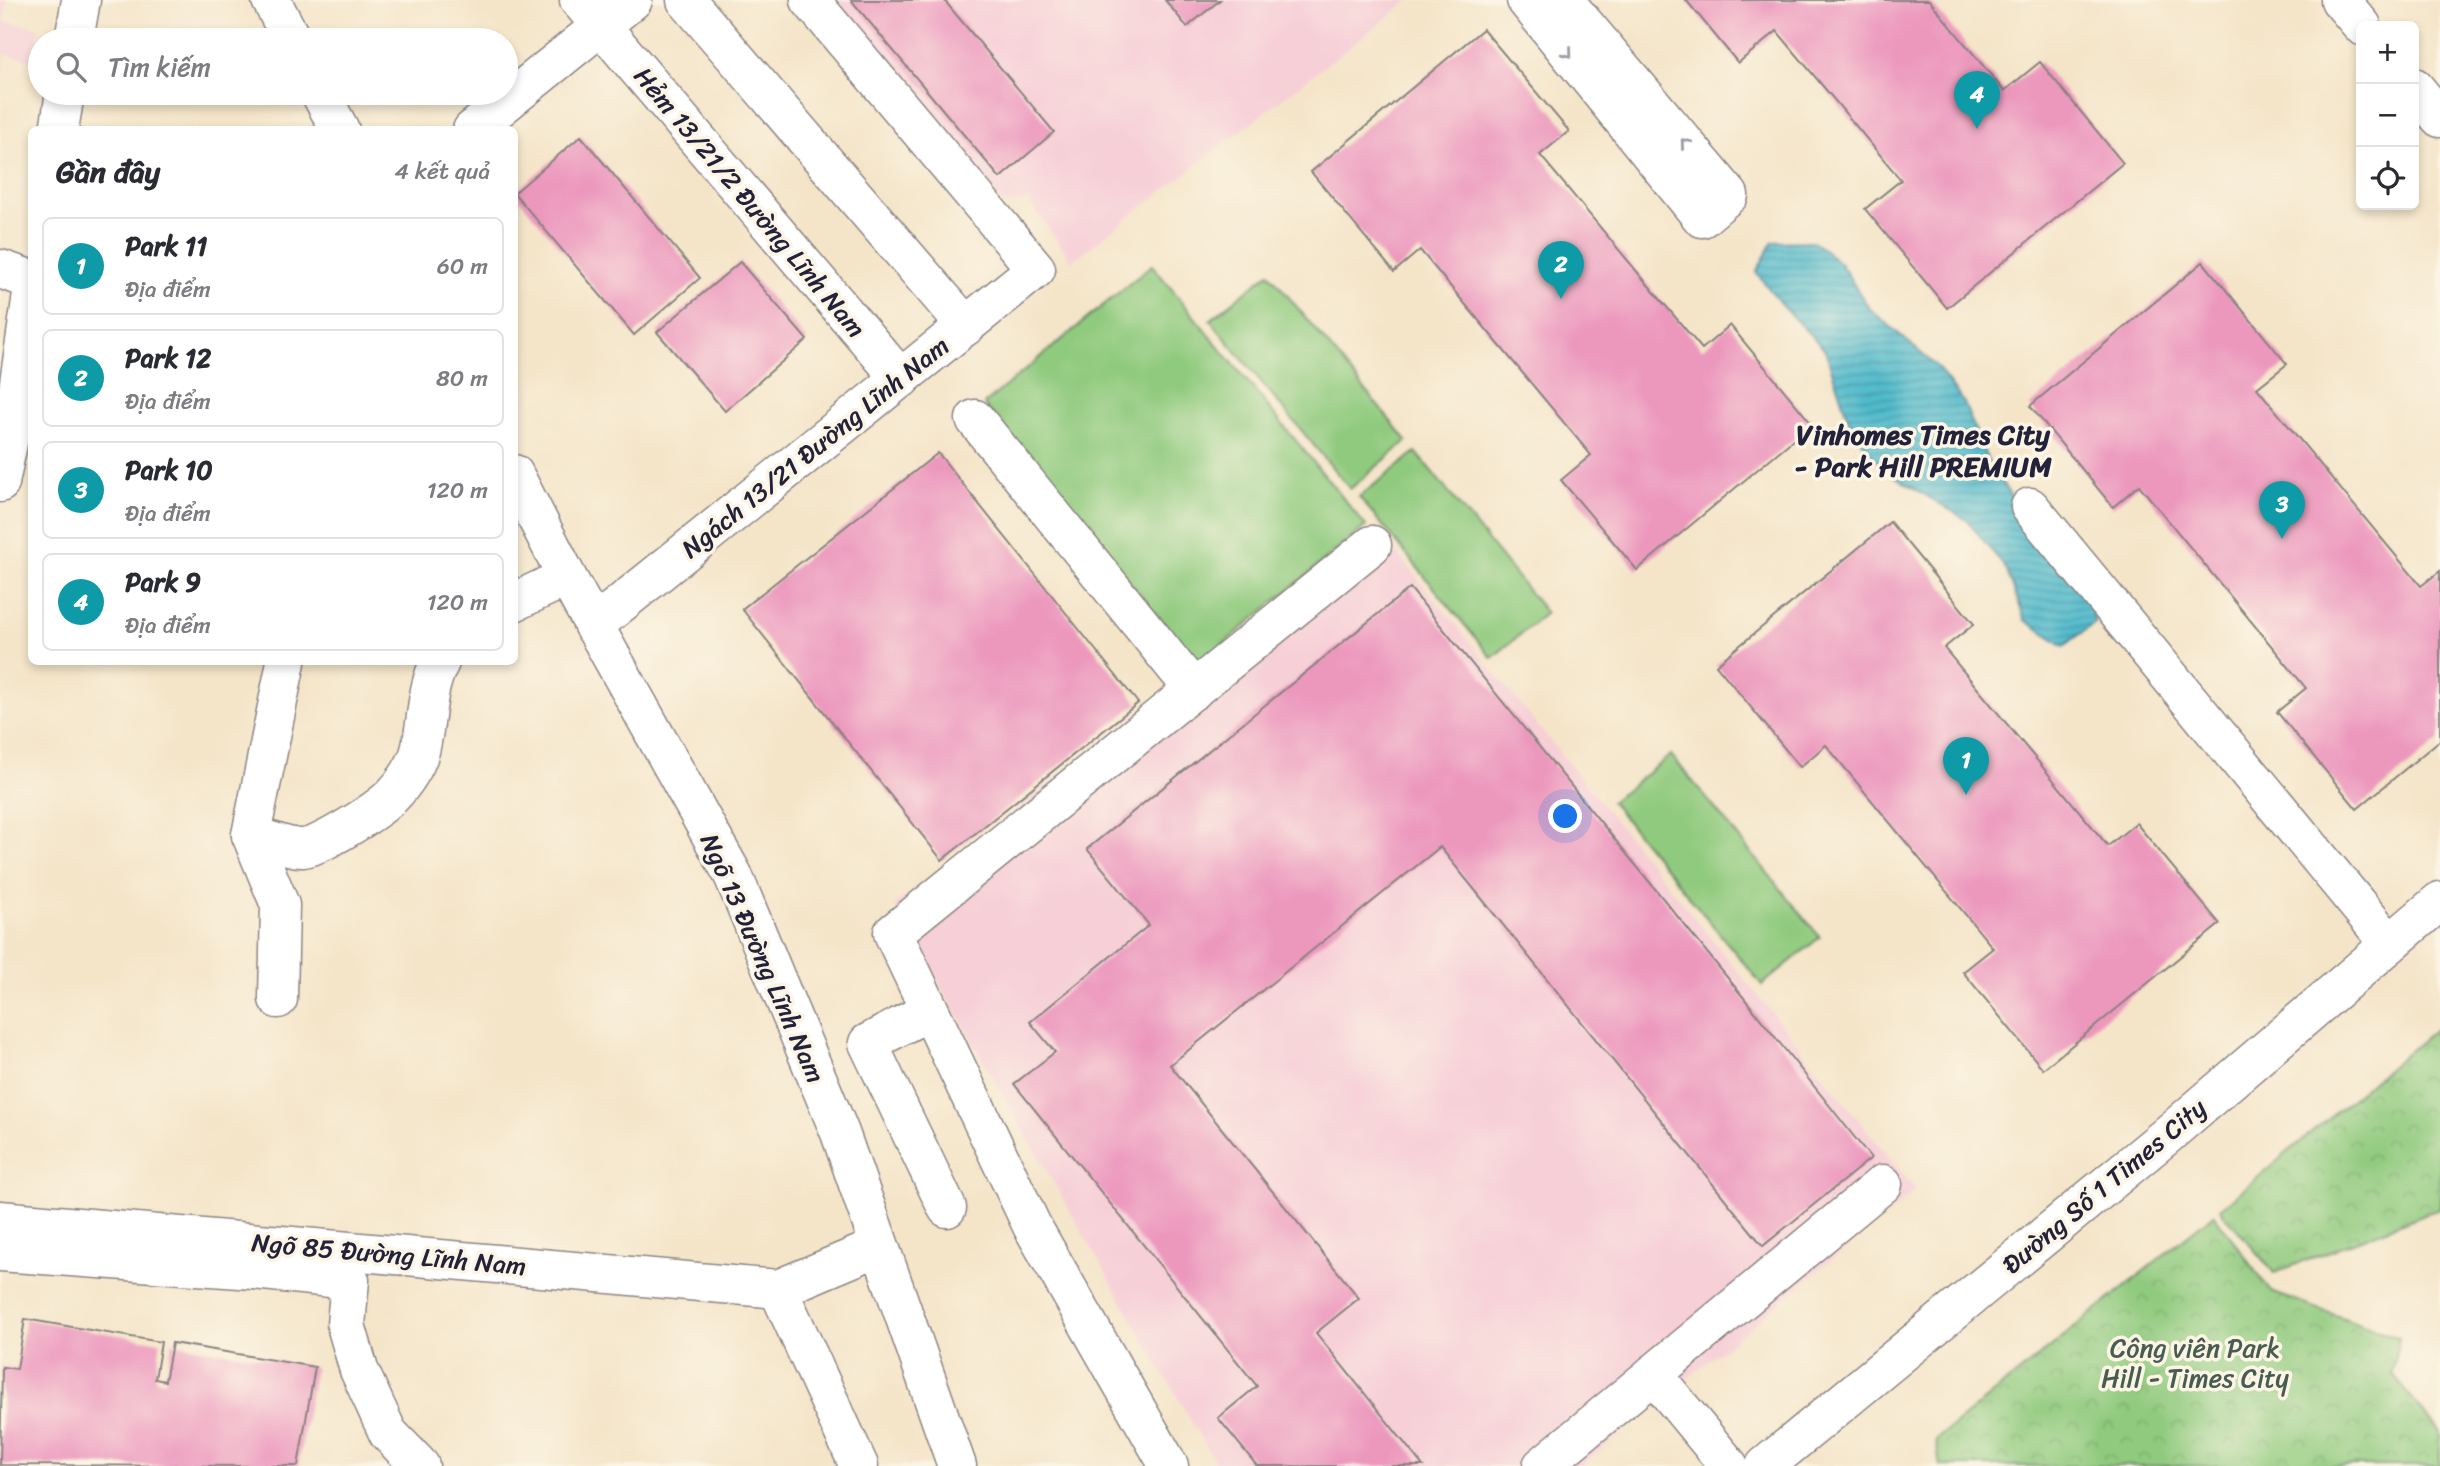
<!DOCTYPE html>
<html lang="vi">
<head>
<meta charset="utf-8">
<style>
	:root { --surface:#fff; --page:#f2f2f3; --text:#2b2b33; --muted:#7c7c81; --line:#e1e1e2; --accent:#0b8043 }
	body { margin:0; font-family:Sriracha,sans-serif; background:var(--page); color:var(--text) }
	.controls { position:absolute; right:21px; top:21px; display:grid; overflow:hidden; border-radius:10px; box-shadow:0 4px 10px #0003 }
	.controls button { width:63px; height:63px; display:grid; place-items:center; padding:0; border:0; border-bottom:2px solid var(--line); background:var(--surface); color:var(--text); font:35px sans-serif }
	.you { position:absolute; left:1566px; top:817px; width:24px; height:24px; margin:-18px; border:5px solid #fff; border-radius:50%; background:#1a73e8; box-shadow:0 0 0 10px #1a73e833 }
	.badge { display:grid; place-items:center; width:46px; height:46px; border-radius:50%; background:var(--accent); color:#fff; font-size:23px; font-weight:700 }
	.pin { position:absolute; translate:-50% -58px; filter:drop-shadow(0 2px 4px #0008) }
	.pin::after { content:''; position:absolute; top:37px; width:24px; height:21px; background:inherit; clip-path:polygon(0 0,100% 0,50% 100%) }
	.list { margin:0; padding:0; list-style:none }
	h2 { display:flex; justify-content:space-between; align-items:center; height:91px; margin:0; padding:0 28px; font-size:30px }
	h2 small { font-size:23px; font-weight:400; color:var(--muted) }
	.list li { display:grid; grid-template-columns:46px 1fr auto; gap:21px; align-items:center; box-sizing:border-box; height:98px; margin:0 14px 14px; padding:0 14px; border:2px solid var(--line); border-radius:10px }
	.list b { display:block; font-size:26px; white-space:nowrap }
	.list p { margin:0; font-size:23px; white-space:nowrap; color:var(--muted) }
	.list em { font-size:23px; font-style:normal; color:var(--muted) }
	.icon { flex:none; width:38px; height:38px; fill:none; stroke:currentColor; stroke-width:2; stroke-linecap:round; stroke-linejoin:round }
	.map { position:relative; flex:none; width:2440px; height:1466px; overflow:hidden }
	.search { position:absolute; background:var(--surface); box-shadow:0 4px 10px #0003; left:28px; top:28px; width:490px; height:77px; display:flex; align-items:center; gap:18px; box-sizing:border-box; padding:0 24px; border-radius:38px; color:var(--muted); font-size:26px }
	.panel { position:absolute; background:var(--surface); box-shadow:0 4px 10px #0003; left:28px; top:126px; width:490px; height:539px; border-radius:10px }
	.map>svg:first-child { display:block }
	.built { fill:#f6cfd7 }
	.grass { fill:#90ca7e; stroke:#59765c; stroke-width:2 }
	.park { fill:url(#park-crowns); stroke:#59765c; stroke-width:2 }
	.water { fill:url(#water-rules); stroke:#386e84; stroke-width:2 }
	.building { fill:#ec98bd }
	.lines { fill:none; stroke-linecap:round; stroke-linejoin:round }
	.minor-casing { stroke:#8b8482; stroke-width:41 }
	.major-casing { stroke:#8b8482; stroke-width:41 }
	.minor { stroke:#fff; stroke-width:38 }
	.major { stroke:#fff; stroke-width:38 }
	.oneway { stroke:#9c9ca7 }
	.labels { text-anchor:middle; stroke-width:7; stroke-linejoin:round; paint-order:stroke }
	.street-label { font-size:26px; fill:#22223b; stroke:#fcf5e5 }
	.park-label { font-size:26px; fill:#485d52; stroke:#fcf5e5 }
	.neighbourhood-label { font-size:28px; font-weight:bold; fill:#22223b; stroke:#fcf5e5 }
</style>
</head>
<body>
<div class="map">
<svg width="2440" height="1466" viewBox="0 0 2440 1466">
	<defs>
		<pattern id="park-crowns" width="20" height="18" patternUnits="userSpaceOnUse" patternTransform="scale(1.75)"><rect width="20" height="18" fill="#90ca7e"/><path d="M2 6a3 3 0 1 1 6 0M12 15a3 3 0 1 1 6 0" fill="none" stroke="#7cad6e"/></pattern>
		<pattern id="water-rules" width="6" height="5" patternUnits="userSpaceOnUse" patternTransform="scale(1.75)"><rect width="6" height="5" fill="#4fbacc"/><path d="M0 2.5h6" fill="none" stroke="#4197a7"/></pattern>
	</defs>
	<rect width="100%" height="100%" fill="#fcf5e5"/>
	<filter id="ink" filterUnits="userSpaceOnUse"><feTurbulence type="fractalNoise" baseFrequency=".0143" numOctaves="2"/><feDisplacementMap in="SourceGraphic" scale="14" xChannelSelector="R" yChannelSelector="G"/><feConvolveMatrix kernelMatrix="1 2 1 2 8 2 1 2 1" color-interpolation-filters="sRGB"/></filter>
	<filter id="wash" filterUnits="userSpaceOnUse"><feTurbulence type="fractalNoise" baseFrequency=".00686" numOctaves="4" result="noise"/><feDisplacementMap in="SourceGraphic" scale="28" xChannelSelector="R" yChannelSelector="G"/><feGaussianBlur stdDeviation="1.57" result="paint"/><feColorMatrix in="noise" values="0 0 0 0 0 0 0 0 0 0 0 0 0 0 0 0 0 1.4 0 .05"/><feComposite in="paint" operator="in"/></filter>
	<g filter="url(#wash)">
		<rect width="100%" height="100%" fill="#f4e5c9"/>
		<g class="built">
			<path d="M 0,0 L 7,0 L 4,21 L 39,28 L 34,61 L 4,54 L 0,92 Z"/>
			<path d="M 832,0 L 1410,0 L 1072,261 L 1028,200 L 1003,204 Z"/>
			<path d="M 1376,527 L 1916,1190 L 1581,1466 L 1217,1466 L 894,905 Z"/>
		</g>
		<g class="grass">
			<path d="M 1152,265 L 1366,526 L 1198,665 L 984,404 Z"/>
			<path d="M 1269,273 L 1407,441 L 1350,489 L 1210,320 Z"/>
			<path d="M 1416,452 L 1546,613 L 1492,658 L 1359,497 Z"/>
			<path d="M 1671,755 L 1820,937 L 1762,985 L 1611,802 Z"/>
		</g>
		<g class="park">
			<path d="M 2440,1025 L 2440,1208 L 2274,1273 L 2220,1209 Z"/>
			<path d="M 2214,1214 L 2271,1292 L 2399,1338 L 2392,1374 L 2440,1432 L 2440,1466 L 1940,1466 L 1936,1440 Z"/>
		</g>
		<path class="water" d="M 1813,241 L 1840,263 L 1869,308 L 1937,367 L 1964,403 L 1987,459 L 2042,545 L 2086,581 L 2095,623 L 2064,646 L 2025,620 L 2006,569 L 1968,521 L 1884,470 L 1852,430 L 1825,350 L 1784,308 L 1756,272 L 1773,242 Z"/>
		<g id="blocks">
			<g class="building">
				<path d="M 851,0 L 944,0 L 1054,132 L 1000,178 Z"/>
				<path d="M 1165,0 L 1220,0 L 1187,27 Z"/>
				<path d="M 1686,0 L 1929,0 L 2004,91 L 2040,62 L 2123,163 L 1947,308 L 1865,209 L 1901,180 L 1777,31 L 1738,63 Z"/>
				<path d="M 1483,29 L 1569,131 L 1540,155 L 1639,274 L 1702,349 L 1730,325 L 1812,424 L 1637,570 L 1561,480 L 1591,455 L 1420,250 L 1394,272 L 1311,172 Z"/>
				<path d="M 581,136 L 700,278 L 634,335 L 514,193 Z"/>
				<path d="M 740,262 L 807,340 L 725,411 L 657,332 Z"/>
				<path d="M 2203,262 L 2287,364 L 2257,388 L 2421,586 L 2440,571 L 2440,740 L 2357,809 L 2277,712 L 2306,688 L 2139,485 L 2113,507 L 2030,406 Z"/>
				<path d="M 938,453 L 1138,703 L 942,860 L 742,609 Z"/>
				<path d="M 1890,522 L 1974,624 L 1944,648 L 2108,846 L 2136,823 L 2220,924 L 2043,1069 L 1963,972 L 1993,948 L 1826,745 L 1800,767 L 1716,665 Z"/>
				<path d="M 1410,588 L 1744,998 L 1871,1158 L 1763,1246 L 1440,847 L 1170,1065 L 1359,1298 L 1316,1333 L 1423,1466 L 1257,1466 L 1218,1418 L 1257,1386 L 1014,1084 L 1055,1052 L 1030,1022 L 1149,925 L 1087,849 Z"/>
				<path d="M 25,1319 L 161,1342 L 155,1379 L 165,1381 L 172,1343 L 315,1367 L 298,1466 L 0,1465 L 2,1367 L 17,1369 Z"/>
			</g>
		</g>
	</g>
	<g filter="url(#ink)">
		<use href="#blocks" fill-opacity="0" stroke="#8b8482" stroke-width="2"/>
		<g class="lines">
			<defs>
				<g id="minor">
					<path d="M 271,0 L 292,40"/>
					<path d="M 579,0 L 901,379"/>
					<path d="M 686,0 L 966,326"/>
					<path d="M 1526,0 L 1702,218 L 1729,195 L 1564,0"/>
					<path d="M 2340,0 L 2362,26"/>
					<path d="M 2414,87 L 2440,118"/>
					<path d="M 320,93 L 340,130"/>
					<path d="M 472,130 L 633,0"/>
					<path d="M 0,269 L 32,280"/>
					<path d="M 975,419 L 1194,690"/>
					<path d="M 514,474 L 567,577 L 733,875 L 840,1133 L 957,1466"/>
					<path d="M 2030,507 L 2390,944"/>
					<path d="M 514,602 L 567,577"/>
					<path d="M 593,626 L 1036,269 L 810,0"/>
					<path d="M 286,662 L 251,835 C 262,838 293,849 303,848 C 322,846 378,810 392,796 C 403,785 416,766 420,751 C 428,720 425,690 440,662"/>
					<path d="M 251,835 L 280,905 L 278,999"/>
					<path d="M 929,1011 L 868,1043 L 947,1208"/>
					<path d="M 0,1220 L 778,1289 L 878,1247"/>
					<path d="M 0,1252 L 254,1270 L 350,1280 L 346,1325 L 359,1370 L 388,1433 L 420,1466"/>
					<path d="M 778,1289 L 859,1466"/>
					<path d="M 1653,1374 L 1729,1466"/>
					<path d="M 1169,1466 L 1032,1226 L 893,933 L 1372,545"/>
					<path d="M 1542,1466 L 1883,1184"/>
					<path d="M 1765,1466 L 2166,1136 L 2440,901"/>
				</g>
				<g id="major">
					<path d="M 74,40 L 81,0"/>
					<path d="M 59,130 L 65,93"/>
					<path d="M 0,483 L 16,403 L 32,294"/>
				</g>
			</defs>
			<use href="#minor" class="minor-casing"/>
			<use href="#major" class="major-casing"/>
			<use href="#minor" class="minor"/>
			<use href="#major" class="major"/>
		</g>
		<defs><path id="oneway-chevron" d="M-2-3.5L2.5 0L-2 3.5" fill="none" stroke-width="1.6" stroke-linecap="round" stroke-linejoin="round" transform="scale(1.75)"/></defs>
		<g class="oneway">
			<use href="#oneway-chevron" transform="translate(1568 53) rotate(51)"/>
			<use href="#oneway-chevron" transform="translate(1685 143) rotate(-130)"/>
		</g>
	</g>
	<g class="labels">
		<g class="street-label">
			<text transform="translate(750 202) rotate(50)" y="9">Hẻm 13/21/2 Đường Lĩnh Nam</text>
			<text transform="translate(815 447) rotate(-39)" y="9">Ngách 13/21 Đường Lĩnh Nam</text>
			<text transform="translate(763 958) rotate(66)" y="9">Ngõ 13 Đường Lĩnh Nam</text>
			<text transform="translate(2104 1186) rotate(-40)" y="9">Đường Số 1 Times City</text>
			<text transform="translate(389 1254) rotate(5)" y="9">Ngõ 85 Đường Lĩnh Nam</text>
		</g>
		<g class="park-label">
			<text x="2195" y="1357">Công viên Park<tspan x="2195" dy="30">Hill - Times City</tspan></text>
		</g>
		<g class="neighbourhood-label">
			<text x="1923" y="444">Vinhomes Times City<tspan x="1923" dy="32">- Park Hill PREMIUM</tspan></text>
		</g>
	</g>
</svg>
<div class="controls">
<button>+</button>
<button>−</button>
<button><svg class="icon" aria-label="locate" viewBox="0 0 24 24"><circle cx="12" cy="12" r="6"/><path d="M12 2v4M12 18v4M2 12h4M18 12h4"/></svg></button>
</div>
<div class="you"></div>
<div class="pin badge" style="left:1966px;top:795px;background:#0f9aa8">1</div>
<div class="pin badge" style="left:1561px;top:299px;background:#0f9aa8">2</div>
<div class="pin badge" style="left:2282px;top:539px;background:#0f9aa8">3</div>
<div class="pin badge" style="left:1977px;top:129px;background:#0f9aa8">4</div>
<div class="search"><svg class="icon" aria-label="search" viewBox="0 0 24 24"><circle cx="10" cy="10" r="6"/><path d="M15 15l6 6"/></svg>Tìm kiếm</div>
<section class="panel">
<h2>Gần đây<small>4 kết quả</small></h2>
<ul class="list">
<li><span class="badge" style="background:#0f9aa8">1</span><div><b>Park 11</b><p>Địa điểm</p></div><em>60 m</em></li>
<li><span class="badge" style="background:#0f9aa8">2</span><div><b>Park 12</b><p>Địa điểm</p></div><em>80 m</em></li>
<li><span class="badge" style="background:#0f9aa8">3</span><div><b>Park 10</b><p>Địa điểm</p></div><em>120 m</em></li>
<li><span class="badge" style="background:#0f9aa8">4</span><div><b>Park 9</b><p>Địa điểm</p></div><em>120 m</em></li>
</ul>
</section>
</div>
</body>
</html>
